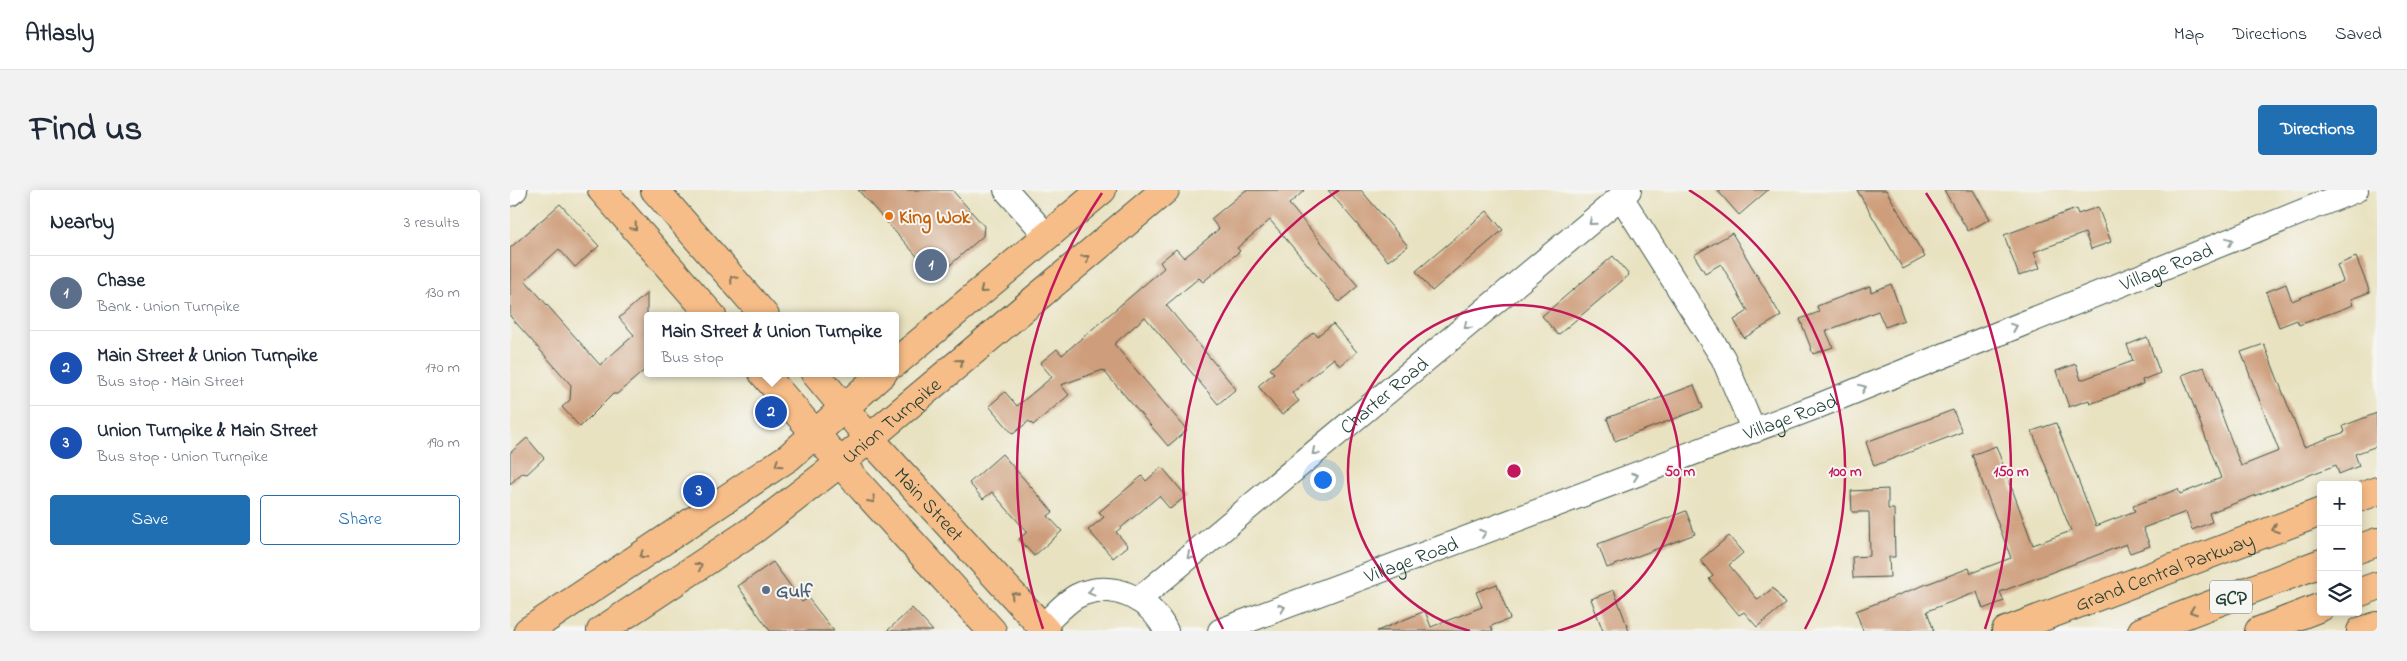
<!DOCTYPE html>
<html lang="en">
<head>
<meta charset="utf-8">
<style>
	:root { --surface:#fff; --page:#f2f2f3; --text:#1f2937; --muted:#747a83; --line:#e0e1e3; --accent:#1f6fb2 }
	body { margin:0; font-family:"Indie Flower",sans-serif; background:var(--page); color:var(--text) }
	.controls { position:absolute; right:15px; bottom:15px; display:grid; overflow:hidden; border-radius:5px; box-shadow:0 2px 12px #0003 }
	.controls button { width:45px; height:45px; display:grid; place-items:center; padding:0; border:0; border-bottom:1px solid var(--line); background:var(--surface); color:var(--text); font:25px sans-serif }
	.you { position:absolute; left:812px; top:289px; width:18px; height:18px; margin:-12px; border:4px solid #fff; border-radius:50%; background:#1a73e8; box-shadow:0 0 0 8px #1a73e833 }
	.badge { display:grid; place-items:center; width:32px; height:32px; border-radius:50%; background:var(--accent); color:#fff; font-size:16px; font-weight:700 }
	.pin { position:absolute; translate:-50% -50%; border:2px solid #fff; box-shadow:0 1px 5px #0006 }
	.popup { position:absolute; left:134px; top:122px; width:255px; height:65px; box-sizing:border-box; display:grid; place-content:center; border-radius:5px; background:var(--surface); filter:drop-shadow(0 1px 4px #0005); font-size:16px; white-space:nowrap; color:var(--muted) }
	.popup b { font-size:19px; color:var(--text) }
	.popup::after { content:''; position:absolute; left:50%; top:100%; margin-left:-10px; border:10px solid transparent; border-top-color:var(--surface) }
	.list { margin:0; padding:0; list-style:none }
	h2 { display:flex; justify-content:space-between; align-items:center; height:65px; margin:0; padding:0 20px; font-size:21px }
	h2 small { font-size:16px; font-weight:400; color:var(--muted) }
	.list li { display:grid; grid-template-columns:32px 1fr auto; gap:15px; align-items:center; box-sizing:border-box; height:75px; padding:0 20px; border-top:1px solid var(--line) }
	.list b { display:block; font-size:19px; white-space:nowrap }
	.list p { margin:0; font-size:16px; white-space:nowrap; color:var(--muted) }
	.list em { font-size:16px; font-style:normal; color:var(--muted) }
	.actions { display:flex; gap:10px; padding:15px 20px }
	.actions a { flex:1; padding:11px 0; border:1px solid var(--accent); border-radius:5px; text-align:center; font-size:18px; color:var(--accent) }
	.actions .main { background:var(--accent); color:#fff }
	.icon { flex:none; width:28px; height:28px; fill:none; stroke:currentColor; stroke-width:2; stroke-linecap:round; stroke-linejoin:round }
	.map { position:relative; flex:none; width:1867px; height:441px; overflow:hidden; border-radius:5px }
	header { display:flex; align-items:center; gap:30px; box-sizing:border-box; height:70px; padding:0 25px; background:var(--surface); border-bottom:1px solid var(--line) }
	header strong { font-size:24px }
	nav { display:flex; gap:28px; margin-inline-start:auto; font-size:18px }
	.intro { display:flex; align-items:center; justify-content:space-between; box-sizing:border-box; height:120px; padding:0 30px }
	h1 { margin:0; font-size:35px }
	.button { padding:12px 22px; border-radius:5px; background:var(--accent); color:#fff; font-size:18px; font-weight:700 }
	main { display:flex; gap:30px; padding:0 30px }
	aside { flex:1; background:var(--surface); border-radius:5px; box-shadow:0 2px 12px #0003 }
	.map>svg:first-child { display:block }
	.building { fill:#ce9e7c }
	.lines { fill:none; stroke-linecap:round; stroke-linejoin:round }
	.minor-casing { stroke:#3d5649; stroke-width:26 }
	.major-casing { stroke:#3d5649; stroke-width:30 }
	.highway-casing { stroke:#3d5649; stroke-width:30 }
	.minor { stroke:#fff; stroke-width:24 }
	.major { stroke:#f7bd88; stroke-width:28 }
	.highway { stroke:#f7bd88; stroke-width:28 }
	.oneway { stroke:#8f9e9a }
	.oneway2 { stroke:#80775a }
	.ring { fill:none; stroke:#c2185b; stroke-width:2.5 }
	.food-dot { fill:#e8710a; stroke:#f6f6f2; stroke-width:2 }
	.service-dot { fill:#5c6f8a; stroke:#f6f6f2; stroke-width:2 }
	.labels { text-anchor:middle; stroke-width:4; stroke-linejoin:round; paint-order:stroke }
	.shield { fill:#f6f6f2; stroke:#60746d; stroke-width:1 }
	.shield-label { font-size:19px; font-weight:bold; fill:#1f3d34 }
	.food-label { font-size:20px; font-weight:bold; fill:#c56008; stroke:#f6f6f2; text-anchor:start }
	.street-label { font-size:20px; fill:#1f3d34; stroke:#f6f6f2 }
	.service-label { font-size:20px; font-weight:bold; fill:#4e5e75; stroke:#f6f6f2; text-anchor:start }
	.centre { fill:#c2185b; stroke:#f6f6f2; stroke-width:2.5 }
	.ring-label { font-size:15px; text-anchor:middle; font-weight:bold; fill:#c2185b; stroke:#f6f6f2; stroke-width:4; stroke-linejoin:round; paint-order:stroke }
</style>
</head>
<body>
<header>
<strong>Atlasly</strong>
<nav><a>Map</a><a>Directions</a><a>Saved</a></nav>
</header>
<div class="intro"><h1>Find us</h1><a class="button">Directions</a></div>
<main>
<aside>
<h2>Nearby<small>3 results</small></h2>
<ul class="list">
<li><span class="badge" style="background:#5c6f8a">1</span><div><b>Chase</b><p>Bank · Union Turnpike</p></div><em>130 m</em></li>
<li><span class="badge" style="background:#1a4fb4">2</span><div><b>Main Street &amp; Union Turnpike</b><p>Bus stop · Main Street</p></div><em>170 m</em></li>
<li><span class="badge" style="background:#1a4fb4">3</span><div><b>Union Turnpike &amp; Main Street</b><p>Bus stop · Union Turnpike</p></div><em>190 m</em></li>
</ul>
<div class="actions"><a class="main">Save</a><a>Share</a></div>
</aside>
<div class="map">
<svg width="1867" height="441" viewBox="0 0 1867 441">
	<rect width="100%" height="100%" fill="#f6f6f2"/>
	<filter id="ink" filterUnits="userSpaceOnUse"><feTurbulence type="fractalNoise" baseFrequency=".02" numOctaves="2"/><feDisplacementMap in="SourceGraphic" scale="10" xChannelSelector="R" yChannelSelector="G"/><feConvolveMatrix kernelMatrix="1 2 1 2 8 2 1 2 1" color-interpolation-filters="sRGB"/></filter>
	<filter id="wash" filterUnits="userSpaceOnUse"><feTurbulence type="fractalNoise" baseFrequency=".0096" numOctaves="4" result="noise"/><feDisplacementMap in="SourceGraphic" scale="20" xChannelSelector="R" yChannelSelector="G"/><feGaussianBlur stdDeviation="1.12" result="paint"/><feColorMatrix in="noise" values="0 0 0 0 0 0 0 0 0 0 0 0 0 0 0 0 0 1.4 0 .05"/><feComposite in="paint" operator="in"/></filter>
	<g filter="url(#wash)">
		<rect width="100%" height="100%" fill="#e9e2c1"/>
		<g id="blocks">
			<g class="building">
				<path d="M 348,0 L 442,0 L 474,36 L 473,46 L 431,83 L 421,82 Z"/>
				<path d="M 736,0 L 795,0 L 779,14 L 848,96 L 829,112 L 760,30 L 727,58 L 730,61 L 693,92 L 689,88 L 656,115 L 726,199 L 708,214 L 635,127 L 604,154 L 677,240 L 658,256 L 593,180 L 551,195 L 559,205 L 523,235 L 519,231 L 503,244 L 479,216 L 495,202 L 507,216 L 542,187 L 530,173 L 547,159 L 552,165 L 654,78 L 650,72 L 666,59 L 674,68 L 709,39 L 701,29 Z"/>
				<path d="M 818,0 L 851,0 L 898,56 L 878,71 Z"/>
				<path d="M 1207,0 L 1258,0 L 1229,25 Z"/>
				<path d="M 1347,0 L 1376,0 L 1415,67 L 1393,79 Z"/>
				<path d="M 1434,0 L 1463,0 L 1480,29 L 1458,41 Z"/>
				<path d="M 50,14 L 89,56 L 65,77 L 49,59 L 15,90 L 90,175 L 124,145 L 109,128 L 137,103 L 137,178 L 107,204 L 103,204 L 70,237 L 52,217 L 60,210 L 61,195 L 0,126 L 0,58 Z"/>
				<path d="M 1588,17 L 1601,52 L 1581,59 L 1575,43 L 1524,62 L 1530,78 L 1509,86 L 1494,45 L 1566,19 L 1568,24 Z"/>
				<path d="M 977,21 L 993,40 L 922,101 L 906,81 Z"/>
				<path d="M 1222,43 L 1271,126 L 1234,148 L 1224,130 L 1238,121 L 1211,74 L 1195,83 L 1184,65 Z"/>
				<path d="M 1103,66 L 1119,85 L 1048,145 L 1032,126 Z"/>
				<path d="M 1846,67 L 1860,102 L 1841,109 L 1843,115 L 1789,135 L 1787,130 L 1769,137 L 1756,102 L 1776,94 L 1782,111 L 1833,91 L 1827,75 Z"/>
				<path d="M 1381,94 L 1394,130 L 1375,137 L 1368,121 L 1316,141 L 1323,157 L 1303,164 L 1290,129 L 1309,122 L 1307,116 L 1360,96 L 1361,102 Z"/>
				<path d="M 823,134 L 847,162 L 830,176 L 824,168 L 782,203 L 789,211 L 772,225 L 748,196 L 764,183 L 760,179 L 804,142 L 807,146 Z"/>
				<path d="M 1637,147 L 1650,183 L 1632,190 L 1633,194 L 1580,214 L 1579,210 L 1559,217 L 1546,181 L 1566,174 L 1571,190 L 1623,171 L 1617,155 Z"/>
				<path d="M 1754,154 L 1794,257 L 1835,242 L 1833,236 L 1867,223 L 1867,256 L 1845,264 L 1849,276 L 1829,284 L 1826,275 L 1699,323 L 1702,332 L 1682,340 L 1676,322 L 1633,338 L 1640,356 L 1620,363 L 1616,354 L 1490,402 L 1494,411 L 1473,419 L 1467,402 L 1417,421 L 1424,441 L 1353,441 L 1346,421 L 1459,378 L 1461,383 L 1501,368 L 1462,265 L 1486,256 L 1523,355 L 1561,341 L 1522,241 L 1546,233 L 1586,336 L 1625,321 L 1623,316 L 1668,299 L 1670,304 L 1711,288 L 1672,185 L 1694,177 L 1731,276 L 1769,261 L 1731,162 Z"/>
				<path d="M 1184,195 L 1193,218 L 1105,251 L 1097,228 Z"/>
				<path d="M 1443,220 L 1452,242 L 1364,276 L 1356,252 Z"/>
				<path d="M 17,248 L 34,268 L 17,284 L 12,283 L 0,294 L 0,263 Z"/>
				<path d="M 492,264 L 543,322 L 538,326 L 552,341 L 524,366 L 509,349 L 517,342 L 482,302 L 473,309 L 459,293 Z"/>
				<path d="M 652,277 L 676,306 L 660,319 L 649,306 L 606,342 L 618,356 L 603,368 L 578,340 L 594,327 L 589,322 L 632,286 L 636,291 Z"/>
				<path d="M 1378,299 L 1378,319 L 1384,319 L 1385,367 L 1379,367 L 1380,387 L 1343,388 L 1342,367 L 1360,366 L 1359,322 L 1342,322 L 1341,301 Z"/>
				<path d="M 1176,321 L 1185,344 L 1097,378 L 1088,354 Z"/>
				<path d="M 1219,346 L 1233,363 L 1219,375 L 1248,410 L 1263,398 L 1275,414 L 1247,437 L 1234,422 L 1229,425 L 1199,389 L 1203,386 L 1190,370 Z"/>
				<path d="M 263,372 L 292,412 L 298,408 L 324,441 L 260,441 L 228,396 Z"/>
				<path d="M 987,394 L 1000,429 L 981,436 L 983,441 L 867,441 L 915,421 L 921,437 L 972,417 L 966,402 Z"/>
				<path d="M 1104,400 L 1119,441 L 1093,441 L 1081,409 Z"/>
				<path d="M 402,418 L 423,441 L 377,441 Z"/>
			</g>
		</g>
	</g>
	<g filter="url(#ink)">
		<use href="#blocks" fill-opacity="0" stroke="#3d5649" stroke-width="1"/>
		<g class="lines">
			<defs>
				<g id="minor">
					<path d="M 496,0 L 537,46"/>
					<path d="M 0,4 L 5,0"/>
					<path d="M 1111,7 L 1213,168 L 1244,241"/>
					<path id="s1" d="M 628,410 L 1119,0"/>
					<path d="M 532,436 C 543,427 555,412 567,406 C 601,389 641,409 656,441"/>
					<path id="s2" d="M 710,441 L 1308,216 L 1846,0"/>
				</g>
				<g id="major">
					<path d="M 92,0 L 202,126"/>
					<path d="M 145,0 L 255,126"/>
					<path d="M 385,173 L 592,0"/>
					<path d="M 253,183 L 345,290 L 482,441"/>
					<path id="s3" d="M 305,183 L 359,248 L 536,441"/>
					<path d="M 1848,308 L 1867,301"/>
					<path d="M 18,441 L 279,267 L 373,183"/>
					<path id="s4" d="M 91,441 L 246,338 L 330,273 L 655,0"/>
					<path id="s5" d="M 1496,441 L 1811,322"/>
				</g>
				<g id="highway">
					<path d="M 1848,359 L 1867,352"/>
					<path d="M 1848,403 L 1867,396"/>
					<path d="M 1632,441 L 1811,373"/>
					<path d="M 1749,441 L 1811,417"/>
					<path d="M 1851,441 L 1867,436"/>
				</g>
			</defs>
			<use href="#minor" class="minor-casing"/>
			<use href="#major" class="major-casing"/>
			<use href="#highway" class="highway-casing"/>
			<use href="#minor" class="minor"/>
			<use href="#major" class="major"/>
			<use href="#highway" class="highway"/>
		</g>
		<defs><path id="oneway-chevron" d="M-2-3.5L2.5 0L-2 3.5" fill="none" stroke-width="1.6" stroke-linecap="round" stroke-linejoin="round" transform="scale(1.25)"/></defs>
		<g class="oneway">
			<use href="#oneway-chevron" transform="translate(1082 32) rotate(140)"/>
			<use href="#oneway-chevron" transform="translate(1720 51) rotate(-22)"/>
			<use href="#oneway-chevron" transform="translate(957 136) rotate(140)"/>
			<use href="#oneway-chevron" transform="translate(1504 137) rotate(-22)"/>
			<use href="#oneway-chevron" transform="translate(1353 198) rotate(-22)"/>
			<use href="#oneway-chevron" transform="translate(805 262) rotate(140)"/>
			<use href="#oneway-chevron" transform="translate(1125 286) rotate(-20)"/>
			<use href="#oneway-chevron" transform="translate(973 343) rotate(-20)"/>
			<use href="#oneway-chevron" transform="translate(680 366) rotate(140)"/>
			<use href="#oneway-chevron" transform="translate(581 402) rotate(166)"/>
			<use href="#oneway-chevron" transform="translate(772 418) rotate(-20)"/>
		</g>
		<g class="oneway2">
			<use href="#oneway-chevron" transform="translate(124 37) rotate(49)"/>
			<use href="#oneway-chevron" transform="translate(576 68) rotate(-41)"/>
			<use href="#oneway-chevron" transform="translate(223 89) rotate(-131)"/>
			<use href="#oneway-chevron" transform="translate(473 100) rotate(140)"/>
			<use href="#oneway-chevron" transform="translate(450 172) rotate(-40)"/>
			<use href="#oneway-chevron" transform="translate(268 274) rotate(146)"/>
			<use href="#oneway-chevron" transform="translate(362 310) rotate(48)"/>
			<use href="#oneway-chevron" transform="translate(1765 339) rotate(159)"/>
			<use href="#oneway-chevron" transform="translate(133 365) rotate(146)"/>
			<use href="#oneway-chevron" transform="translate(189 376) rotate(-34)"/>
			<use href="#oneway-chevron" transform="translate(504 405) rotate(-133)"/>
			<use href="#oneway-chevron" transform="translate(1683 421) rotate(159)"/>
		</g>
	</g>
	<g class="ring">
		<path d="M960 441A166 166 0 1 1 1048 441"/>
		<path d="M713 439A331 331 0 0 1 829 0M1179 0A331 331 0 0 1 1295 439"/>
		<path d="M533 439A497 497 0 0 1 592 3M1416 3A497 497 0 0 1 1475 439"/>
	</g>
	<circle class="food-dot" cx="379" cy="26" r="5"/>
	<circle class="service-dot" cx="256" cy="400" r="5"/>
	<g class="labels">
		<rect class="shield" x="1700" y="390.5" width="42" height="33" rx="4"/>
		<g class="shield-label">
			<text x="1721" y="414">GCP</text>
		</g>
		<g class="food-label">
			<text x="389" y="33">King Wok</text>
		</g>
		<g class="street-label">
			<text dy="7" stroke="none"><textPath href="#s2" startOffset="1014">Village Road</textPath></text>
			<text dy="7" stroke="none"><textPath href="#s1" startOffset="320">Charter Road</textPath></text>
			<text dy="7" stroke="none"><textPath href="#s2" startOffset="609">Village Road</textPath></text>
			<text dy="7" stroke="none"><textPath href="#s4" startOffset="359">Union Turnpike</textPath></text>
			<text dy="7" stroke="none"><textPath href="#s3" startOffset="174">Main Street</textPath></text>
			<text dy="7" stroke="none"><textPath href="#s2" startOffset="204">Village Road</textPath></text>
			<text dy="7" stroke="none"><textPath href="#s5" startOffset="169">Grand Central Parkway</textPath></text>
		</g>
		<g class="service-label">
			<text x="266" y="407">Gulf</text>
		</g>
	</g>
	<circle cx="1004" cy="281" r="8" class="centre"/>
	<g class="ring-label">
		<text x="1170" y="286">50 m</text>
		<text x="1335" y="286">100 m</text>
		<text x="1501" y="286">150 m</text>
	</g>
</svg>
<div class="controls">
<button>+</button>
<button>−</button>
<button><svg class="icon" aria-label="layers" viewBox="0 0 24 24"><path d="M12 4l9 5-9 5-9-5zM3 14l9 5 9-5"/></svg></button>
</div>
<div class="you"></div>
<div class="pin badge" style="left:421px;top:75px;background:#5c6f8a">1</div>
<div class="pin badge" style="left:261px;top:222px;background:#1a4fb4">2</div>
<div class="popup"><b>Main Street &amp; Union Turnpike</b>Bus stop</div>
<div class="pin badge" style="left:189px;top:301px;background:#1a4fb4">3</div>
</div>
</main>
</body>
</html>
